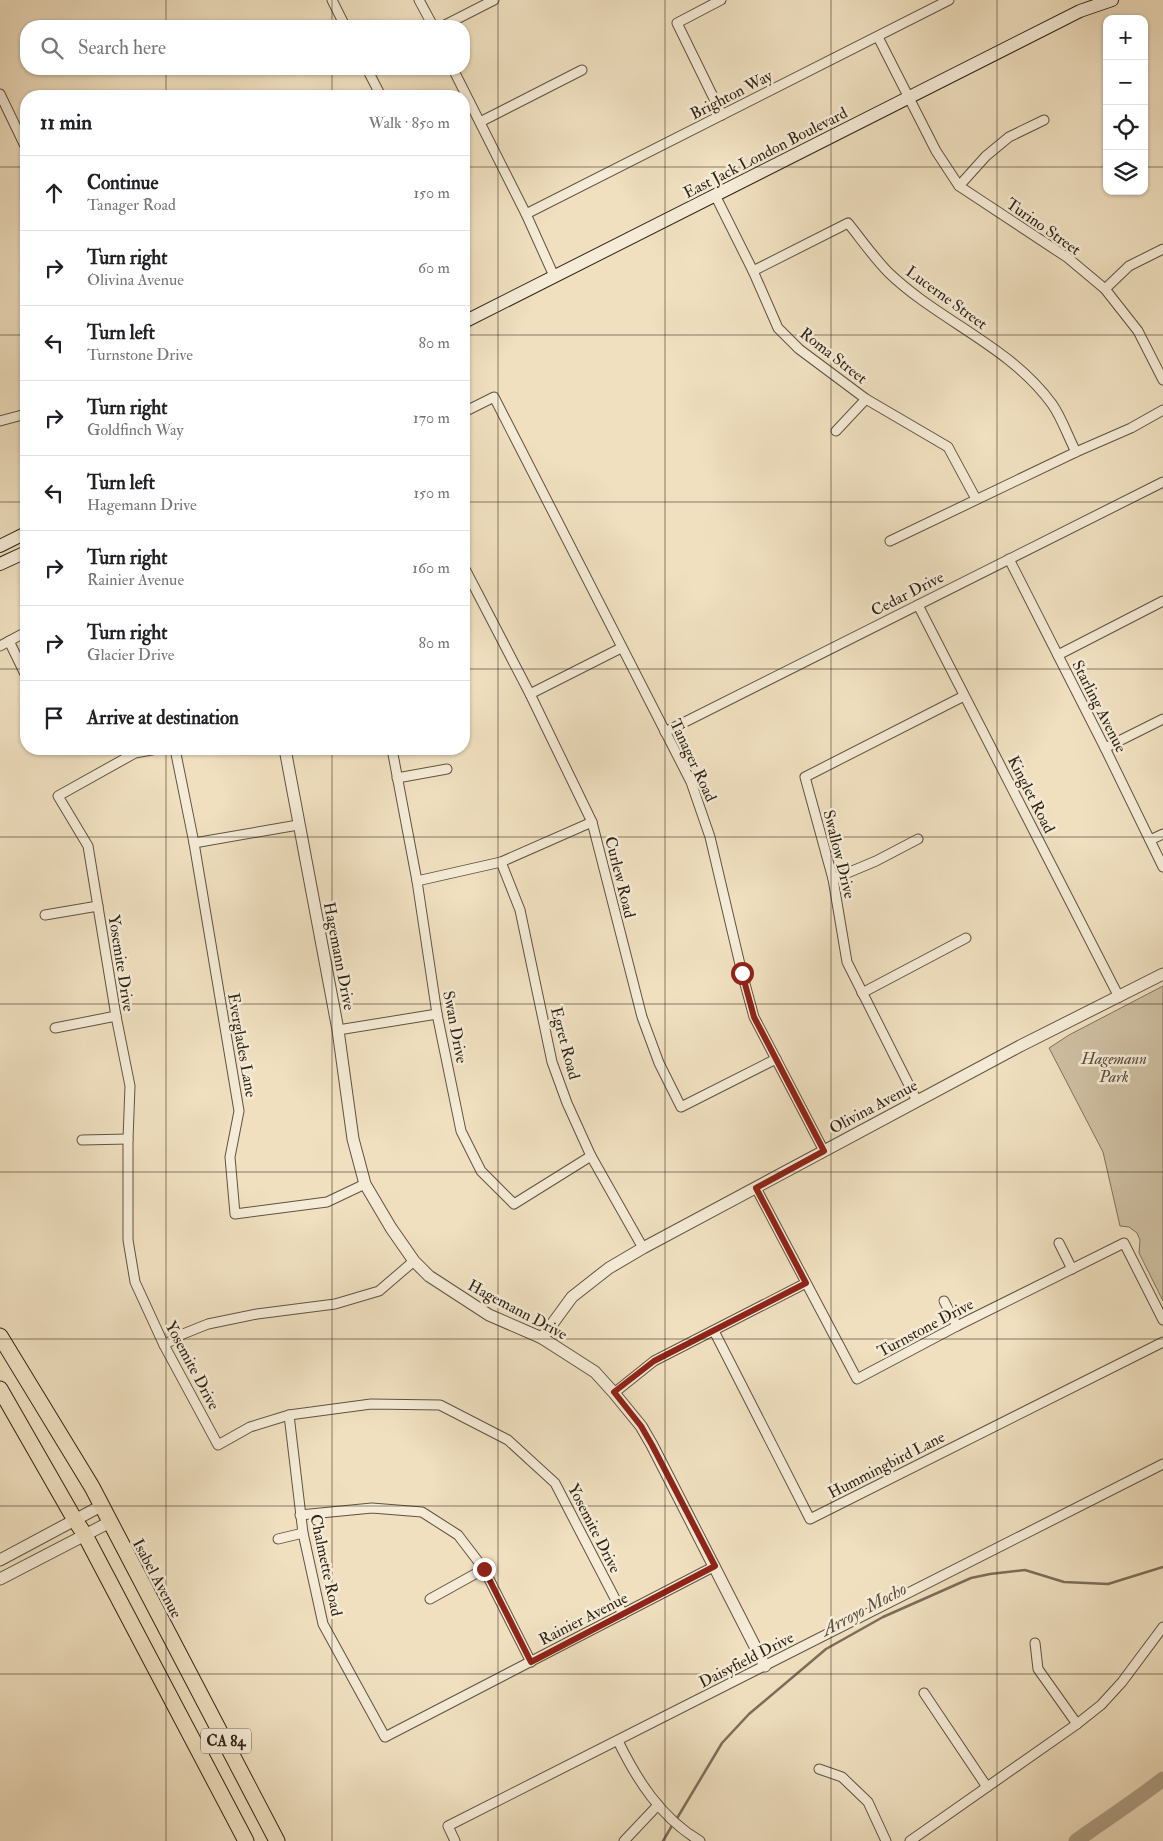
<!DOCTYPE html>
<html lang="en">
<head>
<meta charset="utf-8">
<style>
	:root { --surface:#fff; --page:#f6f6f6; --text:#202124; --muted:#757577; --line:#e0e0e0 }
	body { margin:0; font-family:"IM FELL Double Pica",serif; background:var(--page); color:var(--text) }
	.controls { position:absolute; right:15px; top:15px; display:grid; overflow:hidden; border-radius:10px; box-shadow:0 1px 4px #0004 }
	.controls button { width:45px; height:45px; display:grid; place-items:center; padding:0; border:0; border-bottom:1px solid var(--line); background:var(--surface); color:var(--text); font:25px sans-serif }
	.stop { position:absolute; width:15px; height:15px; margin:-11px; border:4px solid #8f2418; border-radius:50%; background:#fff }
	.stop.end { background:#8f2418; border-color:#fff; box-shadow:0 1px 5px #0008 }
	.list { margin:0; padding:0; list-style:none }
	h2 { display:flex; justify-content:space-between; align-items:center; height:65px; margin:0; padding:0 20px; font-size:21px }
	h2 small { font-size:16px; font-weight:400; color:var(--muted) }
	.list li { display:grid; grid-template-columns:32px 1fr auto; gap:15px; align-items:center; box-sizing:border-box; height:75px; padding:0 20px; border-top:1px solid var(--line) }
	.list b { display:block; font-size:19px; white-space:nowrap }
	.list p { margin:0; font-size:16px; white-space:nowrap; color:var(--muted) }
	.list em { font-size:16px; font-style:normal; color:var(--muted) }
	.icon { flex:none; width:28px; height:28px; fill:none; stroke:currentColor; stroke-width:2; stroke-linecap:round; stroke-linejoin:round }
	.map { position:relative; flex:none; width:1163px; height:1841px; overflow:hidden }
	.search { position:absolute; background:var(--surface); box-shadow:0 1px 4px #0004; left:20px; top:20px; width:450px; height:55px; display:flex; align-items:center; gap:12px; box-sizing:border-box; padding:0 18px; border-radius:20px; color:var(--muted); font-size:19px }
	.panel { position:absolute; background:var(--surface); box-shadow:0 1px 4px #0004; left:20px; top:90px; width:450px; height:665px; border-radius:20px }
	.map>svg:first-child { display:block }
	.green { fill:#cfc0a3; stroke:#7f725d }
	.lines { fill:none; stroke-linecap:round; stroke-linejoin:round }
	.stream { stroke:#7b6e5a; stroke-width:2.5 }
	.river { stroke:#aea087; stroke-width:15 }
	.minor-casing { stroke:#5f5341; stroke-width:11 }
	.tertiary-casing { stroke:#5f5341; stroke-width:13 }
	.secondary-casing { stroke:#2f2417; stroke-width:14 }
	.trunk-casing { stroke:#2f2417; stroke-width:17 }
	.minor { stroke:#f5ebd6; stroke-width:9 }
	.tertiary { stroke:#f5ebd6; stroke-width:11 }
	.secondary { stroke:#f5ebd6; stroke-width:12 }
	.trunk { stroke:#f0e0c0; stroke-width:15 }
	.route { stroke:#8f2418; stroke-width:6 }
	.grid { fill:none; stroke:#2f2417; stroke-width:1; stroke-opacity:0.55 }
	.labels { text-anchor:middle; stroke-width:5; stroke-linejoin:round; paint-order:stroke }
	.shield { fill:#f5ebd6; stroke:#6a6050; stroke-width:1 }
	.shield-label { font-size:15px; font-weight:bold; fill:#2f2417 }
	.street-label { font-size:16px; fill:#2f2417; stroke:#f5ebd6 }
	.park-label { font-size:16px; font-style:italic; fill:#574b3a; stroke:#f5ebd6 }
	.water-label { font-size:18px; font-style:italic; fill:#5b4f3e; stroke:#f5ebd6 }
</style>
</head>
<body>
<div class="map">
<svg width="1163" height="1841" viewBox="0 0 1163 1841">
	<rect width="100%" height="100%" fill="#f0e0c0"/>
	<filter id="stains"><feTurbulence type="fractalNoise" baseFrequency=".004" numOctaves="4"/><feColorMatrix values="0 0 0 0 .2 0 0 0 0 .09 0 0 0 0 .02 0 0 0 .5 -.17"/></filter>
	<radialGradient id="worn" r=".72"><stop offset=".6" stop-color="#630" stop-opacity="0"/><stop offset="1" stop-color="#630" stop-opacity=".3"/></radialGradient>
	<path class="green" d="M 1163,986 L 1163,1301 L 1139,1253 L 1140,1240 L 1137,1233 L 1129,1227 L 1120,1226 L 1103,1152 L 1049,1048 L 1069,1035 Z"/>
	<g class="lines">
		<g class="stream">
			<path d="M 676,1820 L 722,1743 L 749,1714 L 826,1649 L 883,1617 L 971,1578 L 990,1574 L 1025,1570 L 1064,1582 L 1108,1584 L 1163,1567"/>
			<path d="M 663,1841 L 673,1824"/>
		</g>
		<path class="river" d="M 1076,1841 C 1105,1820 1135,1801 1163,1779"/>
		<defs>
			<g id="minor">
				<path d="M 332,0 L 345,26"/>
				<path d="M 419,0 L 433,26"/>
				<path d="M 721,0 L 677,23 L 722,115"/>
				<path d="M 443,26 L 494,0"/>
				<path d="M 878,37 L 936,151 L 959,186 L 1068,258 L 1105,289 L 1138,331 L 1163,380"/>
				<path d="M 367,69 L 381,96"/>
				<path d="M 453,69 L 526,214 L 554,276"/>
				<path d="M 0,94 L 26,148"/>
				<path d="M 480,122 L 582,70"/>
				<path d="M 959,186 L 986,156 L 1009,137 L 1044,120"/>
				<path d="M 715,195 L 753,271 L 778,328 L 799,349 L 866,399 L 948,447 L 976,499"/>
				<path d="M 526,214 L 949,0"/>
				<path d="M 753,271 L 848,223 C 861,239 874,258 889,273 C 939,321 1010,346 1052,404 C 1062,418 1068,437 1076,452"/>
				<path d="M 1105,289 L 1129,266 L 1163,249"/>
				<path d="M 464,412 L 494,397 L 691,782 L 710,837 L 742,973 L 754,1017 L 824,1151"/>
				<path d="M 0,421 L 26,414"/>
				<path d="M 836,431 L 866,399"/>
				<path d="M 890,541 L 1076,452 L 1131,428 L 1163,410"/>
				<path d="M 1009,559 L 1105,748 L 1163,867"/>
				<path d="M 464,567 L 530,694 L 592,822 L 642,1017 L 659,1063 L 681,1107 L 776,1059"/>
				<path d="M 918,605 L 1119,997"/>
				<path d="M 9,641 L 26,676"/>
				<path d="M 0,646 L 26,632"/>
				<path d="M 1058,655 L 1163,601"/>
				<path d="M 530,694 L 621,648"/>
				<path d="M 665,732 L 1163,482"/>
				<path d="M 1105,748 L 1163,719"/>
				<path d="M 157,749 L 135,753 L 58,796 L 88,846 L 116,1016 L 130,1086 L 128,1139 L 128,1240 L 135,1282 L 164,1345 L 218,1445 L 250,1427 L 289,1415 L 371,1404 L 440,1405 L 508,1440 L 555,1483 L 623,1614"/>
				<path d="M 175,749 L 194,843 L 239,1111 L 230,1157 L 235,1214 L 327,1202 L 365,1184"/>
				<path d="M 392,749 L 417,881 L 437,1014 L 461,1131 L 481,1171 L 514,1204 L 591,1156"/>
				<path d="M 397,778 L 447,769"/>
				<path d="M 1150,840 L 1163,834"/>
				<path d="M 194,843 L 298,825"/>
				<path d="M 501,862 L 520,910 L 552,1062 L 567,1103 L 591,1156 L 643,1248"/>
				<path d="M 833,879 L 876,861 L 918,839"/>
				<path d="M 417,881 L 501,862 L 592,822"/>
				<path d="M 45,915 L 98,906"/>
				<path d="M 862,993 L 966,938"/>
				<path d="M 55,1028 L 116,1016"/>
				<path d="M 338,1030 L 437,1014"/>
				<path d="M 917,1101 L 847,962 L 833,879 L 805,777 L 964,696"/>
				<path d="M 82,1140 L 128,1139"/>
				<path d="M 756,1188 L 857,1379 L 957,1326 L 1124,1243 L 1163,1320"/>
				<path d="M 1059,1243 L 1072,1269"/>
				<path d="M 944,1301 L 957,1326"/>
				<path d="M 714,1331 L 810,1519 L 1163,1342"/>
				<path d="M 164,1345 L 183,1334 L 208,1324 L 257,1314 L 335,1304 L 379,1291 L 414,1261"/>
				<path d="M 614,1393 L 654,1361 L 806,1283"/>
				<path d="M 289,1415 L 303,1533 L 323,1624 L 385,1737 L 715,1566"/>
				<path d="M 300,1515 L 372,1508 L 422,1512 L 458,1535 L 484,1569 L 531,1662"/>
				<path d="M 278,1539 L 303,1533"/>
				<path d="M 430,1599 L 484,1569"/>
				<path d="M 1035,1643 L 1038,1669 L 1077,1724"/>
				<path d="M 924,1693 L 987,1787"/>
				<path d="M 618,1741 C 637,1780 661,1818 700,1841"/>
				<path d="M 819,1769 L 842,1777 L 868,1802 L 886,1841"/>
				<path d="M 455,1841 L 448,1826 L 1163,1464"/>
				<path d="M 624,1841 L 658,1805"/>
				<path d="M 910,1841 L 1077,1724 L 1101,1705 L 1122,1682 L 1163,1627"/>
			</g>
			<g id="tertiary">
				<path d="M 285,749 L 338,1030 L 353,1139 L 365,1184 L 391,1228 L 414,1261 L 429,1276 L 489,1315 L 542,1338 L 595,1372 L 614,1393 L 641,1426 L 652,1445 L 765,1666"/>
				<path d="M 542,1338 L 572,1297 L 609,1268 L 643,1248 L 1020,1046 L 1163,974"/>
				<path d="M 0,1560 L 101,1506"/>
				<path d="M 0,1579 L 110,1522"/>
			</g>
			<g id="secondary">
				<path d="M 464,322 L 1080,11 L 1112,0"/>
				<path d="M 0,546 L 26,533"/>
				<path d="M 0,564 L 26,552"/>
			</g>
			<g id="trunk">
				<path d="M 0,1336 L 92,1487 L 277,1841"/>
				<path d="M 0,1389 L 75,1520 L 85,1535 L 246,1841"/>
			</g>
		</defs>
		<use href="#minor" class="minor-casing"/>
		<use href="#tertiary" class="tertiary-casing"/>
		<use href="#secondary" class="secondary-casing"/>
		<use href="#trunk" class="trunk-casing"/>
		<use href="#minor" class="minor"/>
		<use href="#tertiary" class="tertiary"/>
		<use href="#secondary" class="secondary"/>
		<use href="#trunk" class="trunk"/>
	</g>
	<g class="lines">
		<path class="route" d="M 484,1569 L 531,1662 L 715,1566 L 652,1445 L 641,1426 L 614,1392 L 654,1361 L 806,1283 L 756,1188 L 824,1151 L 754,1017 L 742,973"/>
	</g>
	<path class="grid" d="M 166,0 L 166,26M 332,0 L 332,26M 498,0 L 498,1841M 665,0 L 665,1841M 831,0 L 831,1841M 997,0 L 997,1841M 166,69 L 166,96M 332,69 L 332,96M 0,167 L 26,167M 464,167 L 1107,167M 1144,167 L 1163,167M 0,335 L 26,335M 464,335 L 1163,335M 0,502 L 26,502M 464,502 L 1163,502M 0,669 L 26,669M 464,669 L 1163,669M 166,749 L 166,1841M 332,749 L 332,1841M 0,837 L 1163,837M 0,1004 L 1163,1004M 0,1172 L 1163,1172M 0,1339 L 1163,1339M 0,1506 L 1163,1506M 0,1674 L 1163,1674"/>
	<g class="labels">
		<rect class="shield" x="201" y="1728.5" width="50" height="25" rx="4"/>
		<g class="shield-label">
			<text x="226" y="1746">CA 84</text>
		</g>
		<g class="street-label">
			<text transform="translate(731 94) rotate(-27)" y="6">Brighton Way</text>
			<text transform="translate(765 152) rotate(-27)" y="6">East Jack London Boulevard</text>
			<text transform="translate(1044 226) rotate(35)" y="6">Turino Street</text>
			<text transform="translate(947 297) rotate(36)" y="6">Lucerne Street</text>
			<text transform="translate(834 355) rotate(38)" y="6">Roma Street</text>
			<text transform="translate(907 593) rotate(-27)" y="6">Cedar Drive</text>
			<text transform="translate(1100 706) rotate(63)" y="6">Starling Avenue</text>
			<text transform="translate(694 760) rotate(65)" y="6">Tanager Road</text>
			<text transform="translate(1032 794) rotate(63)" y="6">Kinglet Road</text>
			<text transform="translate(840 854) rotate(76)" y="6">Swallow Drive</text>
			<text transform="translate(621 877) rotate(76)" y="6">Curlew Road</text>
			<text transform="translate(340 956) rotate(79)" y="6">Hagemann Drive</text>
			<text transform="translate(122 963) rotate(81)" y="6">Yosemite Drive</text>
			<text transform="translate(456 1027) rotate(79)" y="6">Swan Drive</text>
			<text transform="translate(566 1043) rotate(75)" y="6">Egret Road</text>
			<text transform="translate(243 1045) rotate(80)" y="6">Everglades Lane</text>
			<text transform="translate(873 1106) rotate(-28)" y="6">Olivina Avenue</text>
			<text transform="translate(518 1309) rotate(28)" y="6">Hagemann Drive</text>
			<text transform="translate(925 1327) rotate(-28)" y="6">Turnstone Drive</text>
			<text transform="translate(193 1365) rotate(62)" y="6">Yosemite Drive</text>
			<text transform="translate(886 1464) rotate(-27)" y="6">Hummingbird Lane</text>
			<text transform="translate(595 1528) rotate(63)" y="6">Yosemite Drive</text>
			<text transform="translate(327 1565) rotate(78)" y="6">Chalmette Road</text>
			<text transform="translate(158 1578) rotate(62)" y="6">Isabel Avenue</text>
			<text transform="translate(583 1618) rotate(-27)" y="6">Rainier Avenue</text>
			<text transform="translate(746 1659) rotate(-27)" y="6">Daisyfield Drive</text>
		</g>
		<g class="park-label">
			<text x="1114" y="1064">Hagemann<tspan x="1114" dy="18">Park</tspan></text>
		</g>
		<g class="water-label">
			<text transform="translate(864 1609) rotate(-28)" y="6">Arroyo Mocho</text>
		</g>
	</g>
	<rect width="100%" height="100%" filter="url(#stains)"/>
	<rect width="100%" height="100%" fill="url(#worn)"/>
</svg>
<div class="controls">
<button>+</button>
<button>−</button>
<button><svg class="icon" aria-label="locate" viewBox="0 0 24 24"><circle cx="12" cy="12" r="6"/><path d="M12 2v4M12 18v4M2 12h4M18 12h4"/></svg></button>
<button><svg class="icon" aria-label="layers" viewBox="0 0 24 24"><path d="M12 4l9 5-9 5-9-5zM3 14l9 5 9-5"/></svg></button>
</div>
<div class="stop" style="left:742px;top:973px"></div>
<div class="stop end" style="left:484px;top:1569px"></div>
<div class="search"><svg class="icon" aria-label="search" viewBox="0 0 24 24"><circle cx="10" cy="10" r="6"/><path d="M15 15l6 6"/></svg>Search here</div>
<section class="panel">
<h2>11 min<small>Walk · 850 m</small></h2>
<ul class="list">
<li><svg class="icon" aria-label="ahead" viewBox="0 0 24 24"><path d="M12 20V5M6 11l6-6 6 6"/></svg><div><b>Continue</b><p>Tanager Road</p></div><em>150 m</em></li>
<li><svg class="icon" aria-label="right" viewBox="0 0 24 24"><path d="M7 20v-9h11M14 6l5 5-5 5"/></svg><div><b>Turn right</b><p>Olivina Avenue</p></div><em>60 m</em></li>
<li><svg class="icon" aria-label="left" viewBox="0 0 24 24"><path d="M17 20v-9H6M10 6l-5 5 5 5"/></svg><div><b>Turn left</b><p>Turnstone Drive</p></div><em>80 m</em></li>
<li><svg class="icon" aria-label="right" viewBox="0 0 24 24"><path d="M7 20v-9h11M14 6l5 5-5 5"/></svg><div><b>Turn right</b><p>Goldfinch Way</p></div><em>170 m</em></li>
<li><svg class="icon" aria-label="left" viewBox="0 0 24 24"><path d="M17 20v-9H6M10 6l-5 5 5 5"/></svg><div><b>Turn left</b><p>Hagemann Drive</p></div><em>150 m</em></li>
<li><svg class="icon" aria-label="right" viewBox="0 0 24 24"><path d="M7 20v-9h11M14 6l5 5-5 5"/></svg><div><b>Turn right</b><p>Rainier Avenue</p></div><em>160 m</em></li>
<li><svg class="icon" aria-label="right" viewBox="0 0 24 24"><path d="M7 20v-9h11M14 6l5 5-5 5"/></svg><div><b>Turn right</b><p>Glacier Drive</p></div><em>80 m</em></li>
<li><svg class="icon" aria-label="arrive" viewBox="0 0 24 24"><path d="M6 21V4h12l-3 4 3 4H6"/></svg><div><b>Arrive at destination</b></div></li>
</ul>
</section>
</div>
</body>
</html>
